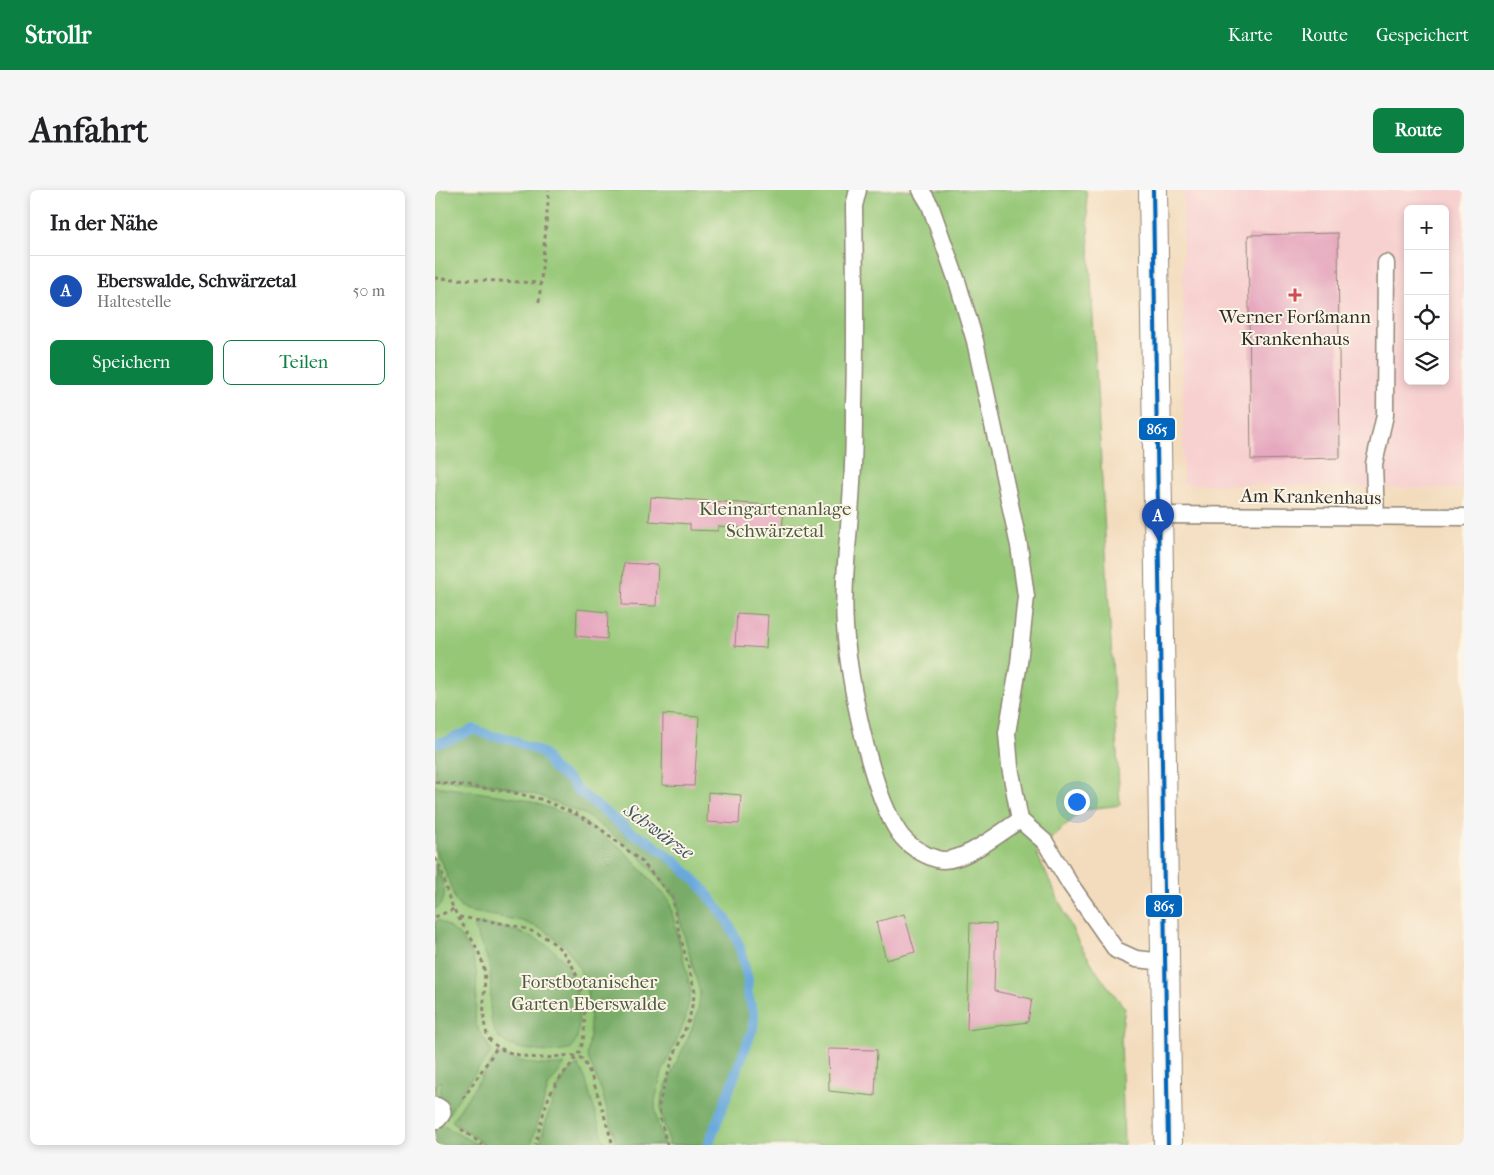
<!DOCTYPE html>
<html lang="de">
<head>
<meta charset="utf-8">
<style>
	:root { --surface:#fff; --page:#f6f6f6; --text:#202124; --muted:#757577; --line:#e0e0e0; --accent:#0b8043 }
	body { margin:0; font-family:"IM FELL French Canon",serif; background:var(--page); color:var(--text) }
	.controls { position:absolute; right:15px; top:15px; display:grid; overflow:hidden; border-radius:8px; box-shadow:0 2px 8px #0003 }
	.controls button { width:45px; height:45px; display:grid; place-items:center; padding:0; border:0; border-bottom:1px solid var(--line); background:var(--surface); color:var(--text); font:25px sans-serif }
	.you { position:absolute; left:641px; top:611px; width:18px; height:18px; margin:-12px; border:4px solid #fff; border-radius:50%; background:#1a73e8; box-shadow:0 0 0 8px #1a73e833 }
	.badge { display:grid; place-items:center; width:32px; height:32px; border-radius:50%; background:var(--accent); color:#fff; font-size:16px; font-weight:700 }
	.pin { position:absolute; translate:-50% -41px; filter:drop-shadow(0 1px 2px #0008) }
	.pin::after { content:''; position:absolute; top:26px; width:18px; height:15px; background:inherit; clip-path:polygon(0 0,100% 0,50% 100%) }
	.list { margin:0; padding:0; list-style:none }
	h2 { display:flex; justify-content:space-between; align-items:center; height:65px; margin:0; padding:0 20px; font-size:21px }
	h2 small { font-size:16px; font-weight:400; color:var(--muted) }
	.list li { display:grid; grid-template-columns:32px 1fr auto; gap:15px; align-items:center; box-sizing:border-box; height:70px; padding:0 20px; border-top:1px solid var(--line) }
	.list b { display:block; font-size:19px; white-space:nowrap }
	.list p { margin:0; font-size:16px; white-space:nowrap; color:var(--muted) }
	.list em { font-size:16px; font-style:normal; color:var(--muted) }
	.actions { display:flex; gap:10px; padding:15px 20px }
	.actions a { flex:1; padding:11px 0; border:1px solid var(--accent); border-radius:8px; text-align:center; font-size:18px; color:var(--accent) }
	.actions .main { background:var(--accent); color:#fff }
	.icon { flex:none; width:28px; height:28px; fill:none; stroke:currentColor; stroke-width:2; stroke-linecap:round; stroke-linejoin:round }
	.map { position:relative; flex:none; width:1029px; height:955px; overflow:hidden; border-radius:8px }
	header { display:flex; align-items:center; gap:30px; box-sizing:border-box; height:70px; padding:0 25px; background:var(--accent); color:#fff }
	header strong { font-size:24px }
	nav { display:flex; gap:28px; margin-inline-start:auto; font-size:18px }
	.intro { display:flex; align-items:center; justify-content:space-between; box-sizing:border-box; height:120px; padding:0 30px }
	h1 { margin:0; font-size:35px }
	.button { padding:12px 22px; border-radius:8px; background:var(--accent); color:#fff; font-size:18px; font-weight:700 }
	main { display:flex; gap:30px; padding:0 30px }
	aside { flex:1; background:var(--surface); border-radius:8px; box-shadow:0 2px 8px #0003 }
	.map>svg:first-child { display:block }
	.built { fill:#f7d0d0; fill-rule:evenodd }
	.green { fill:#95c777; stroke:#607951 }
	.forest { fill:#78ac68; stroke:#526c4a }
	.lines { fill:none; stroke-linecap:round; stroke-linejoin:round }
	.stream { stroke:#68a8db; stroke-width:10 }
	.building { fill:#e6a8bf }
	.service-casing { stroke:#8f8474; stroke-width:19 }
	.pedestrian-casing { stroke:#8f8474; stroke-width:28 }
	.minor-casing { stroke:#8f8474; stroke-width:30 }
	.path { stroke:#8f8474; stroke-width:3; stroke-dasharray:4 4; stroke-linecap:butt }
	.service { stroke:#fff; stroke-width:16 }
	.pedestrian { stroke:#fff; stroke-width:25 }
	.minor { stroke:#fff; stroke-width:28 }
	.bus-1-casing { stroke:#fcf5e5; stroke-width:8 }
	.bus-1 { stroke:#0065bd; stroke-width:4 }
	.poi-dot { fill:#d1495b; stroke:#fcf5e5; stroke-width:2 }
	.labels { text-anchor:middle; stroke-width:4; stroke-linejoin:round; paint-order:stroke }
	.poi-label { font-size:19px; fill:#2b2b2b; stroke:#fcf5e5 }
	.street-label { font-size:19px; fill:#2b2b2b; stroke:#fcf5e5 }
	.park-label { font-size:19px; fill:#4b5a42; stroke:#fcf5e5 }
	.water-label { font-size:20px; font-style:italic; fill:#405769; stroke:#fcf5e5 }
	.line-badge { stroke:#fcf5e5; stroke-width:2 }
	.badge-label { font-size:14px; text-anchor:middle; font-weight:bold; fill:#fff }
</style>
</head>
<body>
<header>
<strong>Strollr</strong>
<nav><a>Karte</a><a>Route</a><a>Gespeichert</a></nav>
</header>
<div class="intro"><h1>Anfahrt</h1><a class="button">Route</a></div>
<main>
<aside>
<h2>In der Nähe<small></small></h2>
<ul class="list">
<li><span class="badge" style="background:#1a4fb4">A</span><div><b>Eberswalde, Schwärzetal</b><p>Haltestelle</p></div><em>50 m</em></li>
</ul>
<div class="actions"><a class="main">Speichern</a><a>Teilen</a></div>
</aside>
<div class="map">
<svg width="1029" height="955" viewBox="0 0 1029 955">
	<rect width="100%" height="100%" fill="#fcf5e5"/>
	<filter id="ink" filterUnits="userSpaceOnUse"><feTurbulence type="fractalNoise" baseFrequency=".02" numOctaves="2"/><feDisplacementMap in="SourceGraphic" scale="10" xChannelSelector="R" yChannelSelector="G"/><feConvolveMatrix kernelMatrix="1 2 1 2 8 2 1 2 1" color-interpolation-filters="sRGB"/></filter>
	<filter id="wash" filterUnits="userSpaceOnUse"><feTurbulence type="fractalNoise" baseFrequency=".0096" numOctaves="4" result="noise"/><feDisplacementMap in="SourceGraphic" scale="20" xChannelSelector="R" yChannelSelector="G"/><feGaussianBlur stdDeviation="1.12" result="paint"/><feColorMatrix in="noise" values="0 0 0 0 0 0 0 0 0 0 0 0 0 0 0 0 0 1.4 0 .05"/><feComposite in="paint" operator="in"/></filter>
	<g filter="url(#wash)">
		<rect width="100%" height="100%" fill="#f3dcbd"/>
		<path class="built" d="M 748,0 L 1029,0 L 1029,299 L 748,294 ZM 973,19 L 1010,19 L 1010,191 L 973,191 Z"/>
		<path class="green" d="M 0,0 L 651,0 L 685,615 L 648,620 L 601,662 L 643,751 L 664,785 L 690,818 L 686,845 L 689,955 L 0,955 Z"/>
		<g class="forest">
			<path d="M 35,539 L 45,539 L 52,544 L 72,548 L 108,563 L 118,579 L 136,591 L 142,600 L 198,644 L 210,649 L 240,671 L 266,696 L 292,730 L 304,755 L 313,790 L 312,802 L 319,825 L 318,838 L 273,955 L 235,955 C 232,942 225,928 226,914 C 227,903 232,894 236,885 C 247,858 265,831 265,802 L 244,727 L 241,708 L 201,662 L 151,625 L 105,606 L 64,595 L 0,589 L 0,553 L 12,551 Z"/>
			<path d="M 0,596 L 89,609 L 134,625 L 150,633 L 188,660 L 234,710 L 256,801 L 250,831 L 227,883 L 220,911 L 221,927 L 229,955 L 182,955 L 167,902 L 152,865 L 155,846 L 155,821 L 151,796 L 144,777 L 131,757 L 109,740 L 87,731 L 32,721 L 25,717 L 20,710 L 10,680 L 0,661 Z"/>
			<path d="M 0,675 C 7,688 17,710 0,719 Z"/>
			<path d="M 4,730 L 24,745 L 37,764 L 42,784 L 40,833 L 57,862 L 37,887 L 11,928 L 4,910 L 7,891 L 3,893 L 0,908 L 0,732 Z"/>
			<path d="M 46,734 C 100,742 142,758 143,821 C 144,834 145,846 137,858 C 124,864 110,862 96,860 C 39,854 61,814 54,777 C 52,763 44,752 39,738 L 41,735 Z"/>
			<path d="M 62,863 C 84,872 107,878 130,874 L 113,897 L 96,955 L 50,955 L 17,931 Z"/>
			<path d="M 143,875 L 149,885 L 170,955 L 105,955 C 110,934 121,885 143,875 Z"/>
			<path d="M 0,931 L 43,955 L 0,955 Z"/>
		</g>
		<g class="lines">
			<path class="stream" d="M 0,553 L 12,551 L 39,539 L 56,546 L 72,548 L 108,563 L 118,579 L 136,591 L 142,600 L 198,644 L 210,649 L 240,671 L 266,696 L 292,730 L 304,755 L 313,790 L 312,802 L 319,825 L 318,838 L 273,955"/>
		</g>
		<g id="blocks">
			<g class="building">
				<path d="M 903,43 L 905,268 L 816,270 L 813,45 Z"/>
				<path d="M 216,307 L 349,316 L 347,342 L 283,336 L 283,341 L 255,340 L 255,334 L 214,331 Z"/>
				<path d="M 189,373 L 223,375 L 221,416 L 187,415 Z"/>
				<path d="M 142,419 L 173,422 L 172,449 L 141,446 Z"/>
				<path d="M 302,423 L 333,425 L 331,458 L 300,456 Z"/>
				<path d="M 228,524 L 264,527 L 259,596 L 227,595 Z"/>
				<path d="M 273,602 L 306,605 L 304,634 L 272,632 Z"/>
				<path d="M 469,724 L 480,762 L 451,770 L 441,732 Z"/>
				<path d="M 535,733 L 561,734 L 559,801 L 597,809 L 593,832 L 532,840 Z"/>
				<path d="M 393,859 L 442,860 L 440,906 L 394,901 Z"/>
			</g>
		</g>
	</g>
	<g filter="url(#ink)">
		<use href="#blocks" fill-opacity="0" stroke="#8f8474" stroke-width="1"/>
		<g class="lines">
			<defs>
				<g id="service">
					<path d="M 423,0 L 419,16 C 420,82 421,148 419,215 C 419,241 419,267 417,293 C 415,340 407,389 410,437 C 414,490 435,600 464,643 C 472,655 488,665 502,669 C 525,676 566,642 585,630"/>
					<path d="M 486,0 L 495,15 L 523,94 L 540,151 L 584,356 L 591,406 L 584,473 L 572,543 L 575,577 L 585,630 L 610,652 L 635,694 L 681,760 L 701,769 L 731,772"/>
					<path d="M 722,325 L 1029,327"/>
					<path d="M 941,327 L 939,274 L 950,225 L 951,73"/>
				</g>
				<path id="pedestrian" d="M 0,920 L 3,922 L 0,926"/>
				<path id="minor" d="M 718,0 L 733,955"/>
			</defs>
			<use href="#service" class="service-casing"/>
			<use href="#pedestrian" class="pedestrian-casing"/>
			<use href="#minor" class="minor-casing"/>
			<g class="path">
				<path d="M 0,88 L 105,93"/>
				<path d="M 104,112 L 114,0"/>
				<path d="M 0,592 L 72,601 L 105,609 L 141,624 L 161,635 L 207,672 L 238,708 L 241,730 L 260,802 L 254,830 L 239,865 L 224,913 L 225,927 L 232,955"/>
				<path d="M 0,668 C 11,684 9,699 17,715 C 26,736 45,756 49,779 C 52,799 43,835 56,851 C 66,863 90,867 105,868 C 116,869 139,861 147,869 C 158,881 172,937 178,955"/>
				<path d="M 0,727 L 19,719"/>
				<path d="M 24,727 C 79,735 133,736 146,802 C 150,818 151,839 147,855 C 142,871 127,883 119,897 C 109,913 106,936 100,955"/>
				<path d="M 28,909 L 63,856"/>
				<path d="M 26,939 L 48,955"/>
			</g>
			<use href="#service" class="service"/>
			<use href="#pedestrian" class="pedestrian"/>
			<use href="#minor" class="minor"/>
			<defs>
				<path id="bus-1" d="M 718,0 L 733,955"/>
			</defs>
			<use href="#bus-1" class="bus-1-casing"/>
			<use href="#bus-1" class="bus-1"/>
		</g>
	</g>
	<path class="poi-dot" d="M857.5 97.5h5v5h5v5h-5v5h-5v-5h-5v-5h5z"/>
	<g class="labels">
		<g class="poi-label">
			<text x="860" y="133">Werner Forßmann<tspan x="860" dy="22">Krankenhaus</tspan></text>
		</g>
		<g class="street-label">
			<text transform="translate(876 306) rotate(1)" y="7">Am Krankenhaus</text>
		</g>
		<g class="park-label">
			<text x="340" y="325">Kleingartenanlage<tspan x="340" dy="22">Schwärzetal</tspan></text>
			<text x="154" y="798">Forstbotanischer<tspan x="154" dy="22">Garten Eberswalde</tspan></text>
		</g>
		<g class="water-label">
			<text transform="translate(224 641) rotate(36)" y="7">Schwärze</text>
		</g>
	</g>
	<g class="line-badge">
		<rect x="703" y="227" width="38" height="24" rx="5" fill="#0065bd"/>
		<rect x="710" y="704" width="38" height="24" rx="5" fill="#0065bd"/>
	</g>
	<g class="badge-label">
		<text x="722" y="244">865</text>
		<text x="729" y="721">865</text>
	</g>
</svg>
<div class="controls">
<button>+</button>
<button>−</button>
<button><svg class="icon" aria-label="locate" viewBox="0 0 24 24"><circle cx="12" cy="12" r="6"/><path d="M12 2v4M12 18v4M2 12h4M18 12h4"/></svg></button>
<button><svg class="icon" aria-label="layers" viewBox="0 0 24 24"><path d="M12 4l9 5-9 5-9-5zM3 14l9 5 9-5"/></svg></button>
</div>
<div class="you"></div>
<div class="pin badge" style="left:723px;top:350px;background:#1a4fb4">A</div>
</div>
</main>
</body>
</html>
